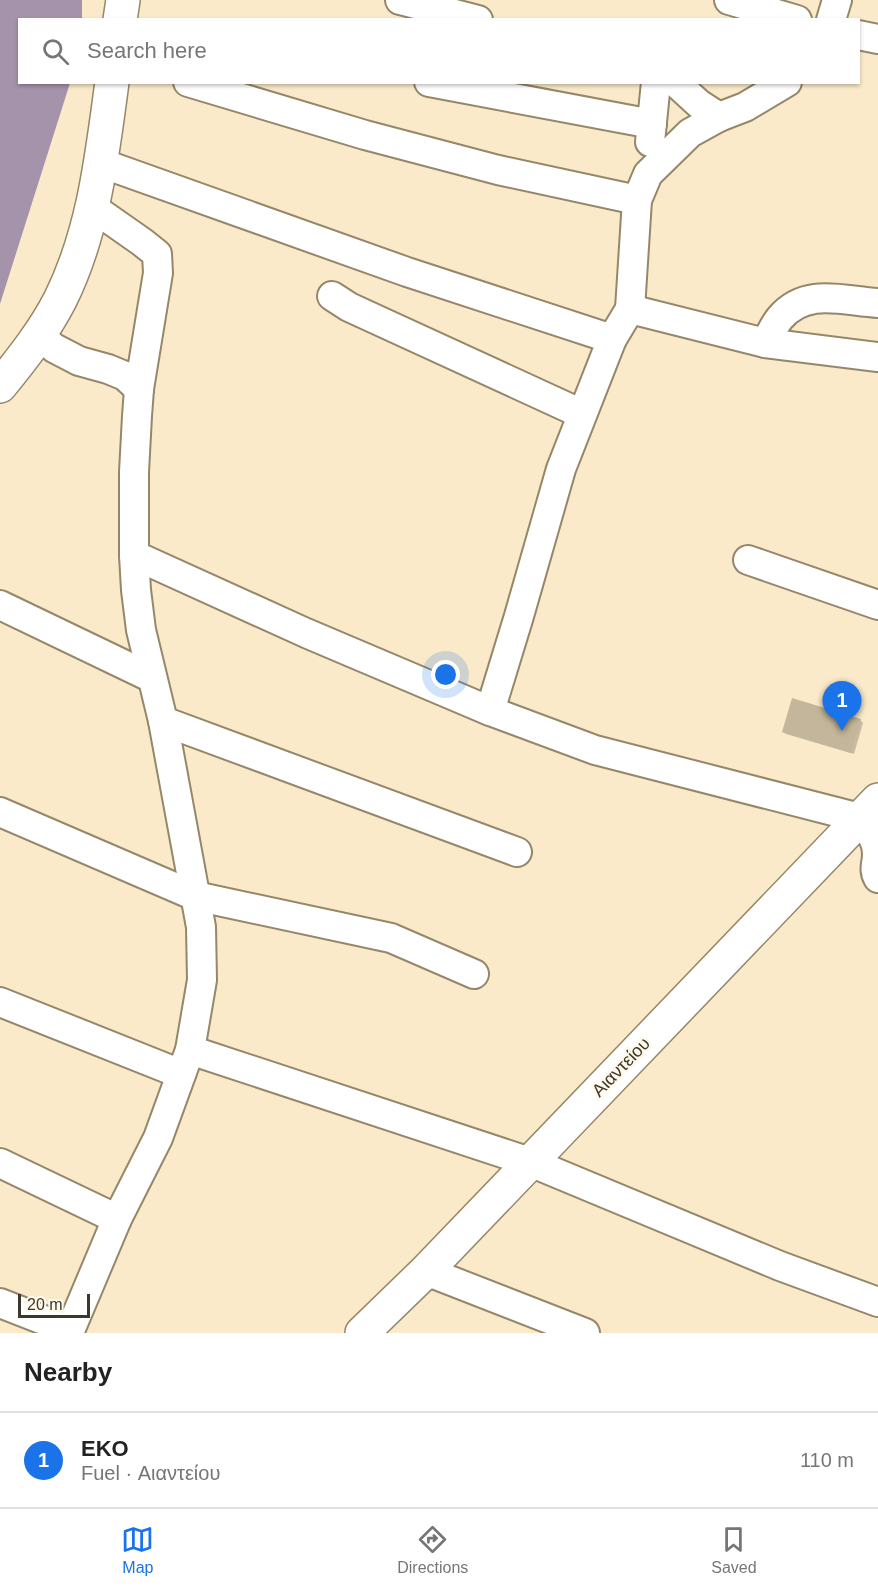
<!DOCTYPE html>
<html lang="en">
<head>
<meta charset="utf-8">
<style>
	:root { --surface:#fff; --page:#f6f6f6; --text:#222; --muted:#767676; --line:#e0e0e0; --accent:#1a73e8 }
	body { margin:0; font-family:Arial,sans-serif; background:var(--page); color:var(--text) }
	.scale { position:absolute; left:18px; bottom:15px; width:72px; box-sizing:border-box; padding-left:6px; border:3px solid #3e372b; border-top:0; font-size:16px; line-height:21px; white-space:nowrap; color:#3e372b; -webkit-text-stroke:4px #fff9ec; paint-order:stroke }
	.you { position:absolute; left:446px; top:675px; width:21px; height:21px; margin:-15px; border:4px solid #fff; border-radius:50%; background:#1a73e8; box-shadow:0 0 0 9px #1a73e833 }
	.badge { display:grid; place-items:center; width:39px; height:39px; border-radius:50%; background:var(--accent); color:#fff; font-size:20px; font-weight:700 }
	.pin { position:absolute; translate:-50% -50px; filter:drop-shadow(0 2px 3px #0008) }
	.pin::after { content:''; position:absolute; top:32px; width:21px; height:18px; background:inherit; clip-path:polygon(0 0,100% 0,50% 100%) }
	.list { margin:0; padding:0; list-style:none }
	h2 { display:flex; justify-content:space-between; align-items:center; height:78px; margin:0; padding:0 24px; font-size:26px }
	h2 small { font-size:20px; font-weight:400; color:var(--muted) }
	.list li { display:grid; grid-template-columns:39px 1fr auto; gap:18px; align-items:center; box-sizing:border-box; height:96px; padding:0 24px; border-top:2px solid var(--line) }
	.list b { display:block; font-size:22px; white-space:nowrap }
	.list p { margin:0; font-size:20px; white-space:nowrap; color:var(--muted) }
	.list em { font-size:20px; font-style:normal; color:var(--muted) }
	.icon { flex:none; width:33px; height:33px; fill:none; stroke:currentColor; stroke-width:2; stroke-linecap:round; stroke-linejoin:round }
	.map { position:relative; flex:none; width:878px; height:1333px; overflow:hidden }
	.search { position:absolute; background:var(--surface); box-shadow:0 2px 4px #0004; left:18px; right:18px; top:18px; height:66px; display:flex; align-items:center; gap:15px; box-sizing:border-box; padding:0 21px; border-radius:0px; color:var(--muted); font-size:22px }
	.sheet { height:174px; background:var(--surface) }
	nav { display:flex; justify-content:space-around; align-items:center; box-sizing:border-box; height:84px; border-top:2px solid var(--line); background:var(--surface); font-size:16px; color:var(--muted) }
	nav a { display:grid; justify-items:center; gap:3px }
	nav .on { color:var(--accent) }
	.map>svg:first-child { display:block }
	.water { fill:#a592ab }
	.shadow { fill:#0003 }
	.building { fill:#c4b69a }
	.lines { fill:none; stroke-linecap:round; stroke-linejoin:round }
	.minor-casing { stroke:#958769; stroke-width:32 }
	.tertiary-casing { stroke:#958769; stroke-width:36 }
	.secondary-casing { stroke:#958769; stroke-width:36 }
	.minor { stroke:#fff; stroke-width:28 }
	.tertiary { stroke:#fff; stroke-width:33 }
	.secondary { stroke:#fff; stroke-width:33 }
	.labels { text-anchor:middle; stroke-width:5; stroke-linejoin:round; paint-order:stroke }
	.street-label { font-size:18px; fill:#3e372b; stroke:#fff9ec }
</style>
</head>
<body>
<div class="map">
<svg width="878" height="1333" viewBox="0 0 878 1333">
	<rect width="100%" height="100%" fill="#faeaca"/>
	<path class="water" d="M 0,0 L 82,0 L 82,19 L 20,20 L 20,82 L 70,83 L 0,304 Z"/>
	<path class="shadow" d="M 860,720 L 863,723 L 854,754 L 786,734 L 783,732 Z"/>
	<path class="building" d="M 792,698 L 861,719 L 851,753 L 782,732 Z"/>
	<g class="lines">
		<defs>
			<g id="minor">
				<path d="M 400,0 L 478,20"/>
				<path d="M 729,0 L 797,20"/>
				<path d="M 831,20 L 837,0"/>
				<path d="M 858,35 L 878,39"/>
				<path d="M 188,82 L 365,135 L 498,170 L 637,200"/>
				<path d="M 429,82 L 652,124"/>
				<path d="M 675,82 L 699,104 L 719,117"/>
				<path d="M 650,142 L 656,82"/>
				<path d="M 101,163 L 407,272 L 612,339 L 630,309 L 765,343 L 878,357"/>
				<path d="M 332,296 L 349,307 L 582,414"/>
				<path d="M 630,309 L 637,200 L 648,174 L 690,133 L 719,117 L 745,107 L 787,82"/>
				<path d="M 39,335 L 54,348 L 79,361 L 108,369 L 125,376 L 139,389"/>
				<path d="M 765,343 C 770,335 774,325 780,318 C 806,287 843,301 878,303"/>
				<path d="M 134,555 L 306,633 L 490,711 L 595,750 L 860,818 C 868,829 877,839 877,854 C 877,864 873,869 878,878"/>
				<path d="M 748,560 L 878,605"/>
				<path d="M 0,605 L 152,678"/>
				<path d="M 490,711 L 519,616 L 561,469 L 612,339"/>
				<path d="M 163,721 L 517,852"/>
				<path d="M 0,812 L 195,896 L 391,938 L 474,974"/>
				<path d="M 0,1002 L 181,1074"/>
				<path d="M 190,1050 L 530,1162 L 780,1266 L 878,1302"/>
				<path d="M 0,1163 L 117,1219"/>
				<path d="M 426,1271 L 585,1333"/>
				<path d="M 0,1303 L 69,1330"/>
				<path d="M 69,1333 L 117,1219 L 158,1138 L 190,1050 L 202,980 L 201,927 L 163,721 L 141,630 L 136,590 L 134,555 L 134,472 L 137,416 L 139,389 L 158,273 L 157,254 L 142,242 L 92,207"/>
			</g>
			<g id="tertiary">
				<path d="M 120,20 L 123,0"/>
				<path d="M 0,386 C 22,359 44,331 60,300 C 94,232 102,156 112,82"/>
			</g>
			<path id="secondary" d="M 362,1333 L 426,1271 L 878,800"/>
		</defs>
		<use href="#minor" class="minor-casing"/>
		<use href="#tertiary" class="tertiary-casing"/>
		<use href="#secondary" class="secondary-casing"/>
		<use href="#minor" class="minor"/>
		<use href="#tertiary" class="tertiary"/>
		<use href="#secondary" class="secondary"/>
	</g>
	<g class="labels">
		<g class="street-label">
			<text transform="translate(621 1067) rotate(-46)" y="6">Αιαντείου</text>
		</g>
	</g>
</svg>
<div class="scale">20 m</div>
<div class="you"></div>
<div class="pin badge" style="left:842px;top:731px">1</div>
<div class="search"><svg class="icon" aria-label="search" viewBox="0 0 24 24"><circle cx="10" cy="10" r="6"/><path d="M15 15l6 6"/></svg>Search here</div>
</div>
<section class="sheet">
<h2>Nearby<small></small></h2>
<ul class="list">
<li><span class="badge">1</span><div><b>EKO</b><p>Fuel · Αιαντείου</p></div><em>110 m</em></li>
</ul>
</section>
<nav>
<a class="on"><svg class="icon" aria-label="map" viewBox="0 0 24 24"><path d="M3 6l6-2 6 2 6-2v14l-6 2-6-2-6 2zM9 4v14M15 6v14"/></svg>Map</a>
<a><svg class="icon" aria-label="directions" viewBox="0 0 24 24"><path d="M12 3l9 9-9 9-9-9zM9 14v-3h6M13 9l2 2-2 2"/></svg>Directions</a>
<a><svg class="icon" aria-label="saved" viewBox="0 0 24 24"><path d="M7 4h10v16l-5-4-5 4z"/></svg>Saved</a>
</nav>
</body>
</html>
